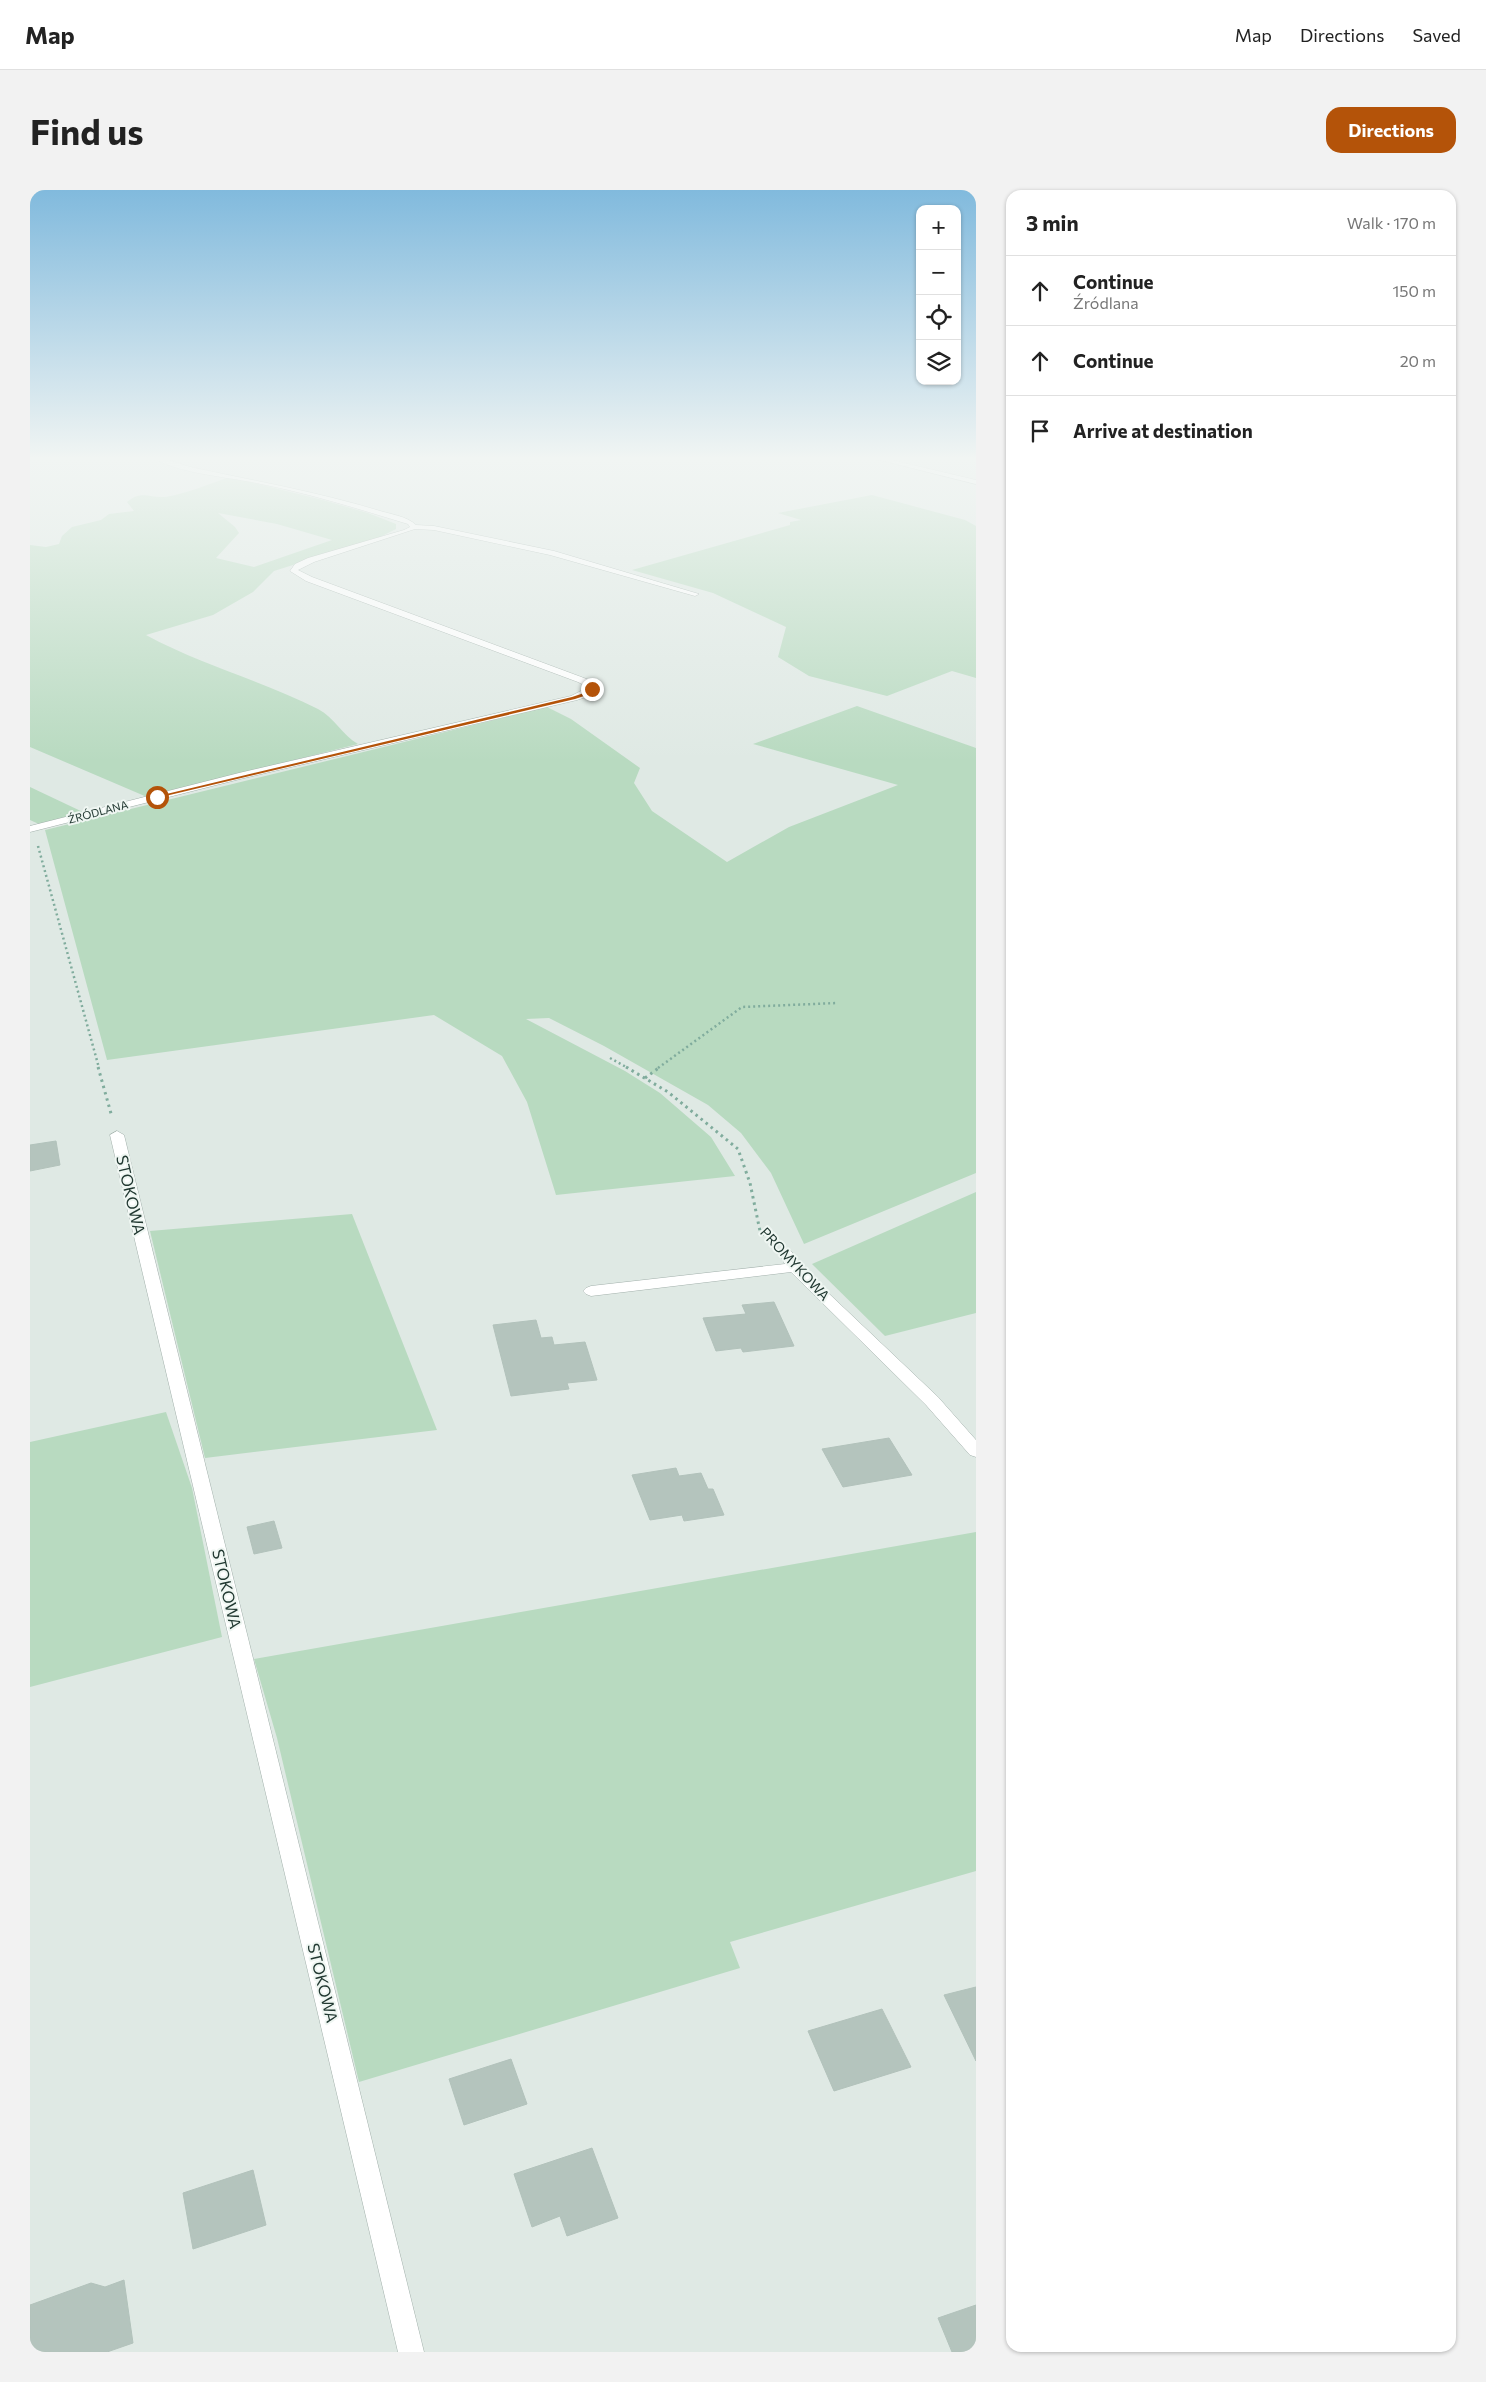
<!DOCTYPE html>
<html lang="en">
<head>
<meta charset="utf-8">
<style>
	:root { --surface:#fff; --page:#f2f2f2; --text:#222; --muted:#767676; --line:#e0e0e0; --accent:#b45309 }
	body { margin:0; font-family:Commissioner,sans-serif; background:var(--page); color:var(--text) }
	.controls { position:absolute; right:15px; top:15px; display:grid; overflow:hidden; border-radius:10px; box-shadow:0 1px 4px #0004 }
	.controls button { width:45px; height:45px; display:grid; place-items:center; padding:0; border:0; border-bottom:1px solid var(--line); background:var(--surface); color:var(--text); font:25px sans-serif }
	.stop { position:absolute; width:15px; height:15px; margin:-11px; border:4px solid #b45309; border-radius:50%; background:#fff }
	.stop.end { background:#b45309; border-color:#fff; box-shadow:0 1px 5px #0008 }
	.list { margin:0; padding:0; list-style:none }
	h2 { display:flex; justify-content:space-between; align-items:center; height:65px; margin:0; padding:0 20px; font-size:21px }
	h2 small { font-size:16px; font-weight:400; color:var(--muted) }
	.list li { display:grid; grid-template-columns:32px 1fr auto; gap:15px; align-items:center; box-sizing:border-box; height:70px; padding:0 20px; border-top:1px solid var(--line) }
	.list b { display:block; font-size:19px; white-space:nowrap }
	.list p { margin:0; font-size:16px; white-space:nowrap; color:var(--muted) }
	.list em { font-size:16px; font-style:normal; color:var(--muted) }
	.icon { flex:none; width:28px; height:28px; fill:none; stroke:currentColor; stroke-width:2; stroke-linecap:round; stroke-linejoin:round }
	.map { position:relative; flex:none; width:946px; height:2162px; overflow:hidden; border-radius:15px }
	header { display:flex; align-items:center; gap:30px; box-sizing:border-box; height:70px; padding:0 25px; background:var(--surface); border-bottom:1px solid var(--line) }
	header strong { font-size:24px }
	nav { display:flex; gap:28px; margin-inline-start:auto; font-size:18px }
	.intro { display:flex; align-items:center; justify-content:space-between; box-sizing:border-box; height:120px; padding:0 30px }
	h1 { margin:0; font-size:35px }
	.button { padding:12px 22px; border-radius:15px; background:var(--accent); color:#fff; font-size:18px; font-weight:700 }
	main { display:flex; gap:30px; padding:0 30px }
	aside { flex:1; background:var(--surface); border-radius:15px; box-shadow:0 1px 4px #0004 }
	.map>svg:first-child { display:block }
	.green { fill:#b8dac0; fill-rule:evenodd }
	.building { fill:#b4c4bd; stroke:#b2c2bb }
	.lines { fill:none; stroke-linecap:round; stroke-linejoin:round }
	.minor-casing { stroke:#a2b0ab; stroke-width:1 }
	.path-far1 { stroke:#80ac9d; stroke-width:2.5; stroke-dasharray:2 3; stroke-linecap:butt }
	.path { stroke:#80ac9d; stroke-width:3; stroke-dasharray:2.5 4; stroke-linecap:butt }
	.minor { fill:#fff; fill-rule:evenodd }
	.route { fill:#b45309 }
	.labels { text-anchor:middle; stroke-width:4; stroke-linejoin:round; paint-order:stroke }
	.far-street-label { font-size:11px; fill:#213831; stroke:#eff6f2 }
	.street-label { font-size:14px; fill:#213831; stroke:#eff6f2 }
	.near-street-label { font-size:16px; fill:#213831; stroke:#eff6f2 }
</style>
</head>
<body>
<header>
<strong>Map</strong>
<nav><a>Map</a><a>Directions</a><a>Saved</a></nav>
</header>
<div class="intro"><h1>Find us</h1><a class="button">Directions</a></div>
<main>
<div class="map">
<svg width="946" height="2162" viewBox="0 0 946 2162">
	<rect width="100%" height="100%" fill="#dfe9e4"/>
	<g class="green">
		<path d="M 199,287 L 293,310 L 338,323 L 366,334 L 366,339 L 348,348 L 244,381 L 223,402 L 183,425 L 116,445 C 171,475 233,491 288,519 C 304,527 313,546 328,554 L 117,607 L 0,557 L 0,355 L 16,357 L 29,354 L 32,346 L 42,337 L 71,330 L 79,324 L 104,321 L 97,312 C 111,300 120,308 134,307 C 146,307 186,292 199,287 ZM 188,323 L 247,334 L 302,350 L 224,377 L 186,368 L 209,343 L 205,337 Z"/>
		<path d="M 842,305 L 935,330 L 946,336 L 946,488 L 922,481 L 857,506 L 779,486 L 748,467 L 756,437 L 683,403 L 602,380 L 760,335 L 760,332 L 771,330 L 748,323 Z"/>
		<path d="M 827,516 L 946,558 L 946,983 L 774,1054 L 741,983 L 711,943 L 678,915 L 574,856 L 519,828 L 496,829 L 595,881 L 630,903 L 681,947 L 705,986 L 526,1005 L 497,912 L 472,866 L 404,825 L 77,870 L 15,640 L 517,517 L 541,529 L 610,578 L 604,593 L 622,621 L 697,672 L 759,637 L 868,595 L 723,554 Z"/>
		<path d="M 0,597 L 55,623 L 11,635 L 0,630 Z"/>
		<path d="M 946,1002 L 946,1123 L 855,1146 L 782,1074 Z"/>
		<path d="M 322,1024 L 407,1240 L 175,1268 L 120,1041 Z"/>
		<path d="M 136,1222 L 162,1298 L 192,1447 L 0,1497 L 0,1252 Z"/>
		<path d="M 946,1342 L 946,1681 L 700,1752 L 710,1778 L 329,1892 L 247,1548 L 224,1469 Z"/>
	</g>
	<g class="building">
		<path d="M 26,951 L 30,975 L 0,981 L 0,955 Z"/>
		<path d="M 744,1112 L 764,1156 L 713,1162 L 711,1158 L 686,1161 L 673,1128 L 716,1124 L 712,1115 Z"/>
		<path d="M 506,1130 L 511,1148 L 522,1147 L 524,1155 L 555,1152 L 567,1190 L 537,1193 L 539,1199 L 481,1206 L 463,1135 Z"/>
		<path d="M 859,1248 L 882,1285 L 813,1297 L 792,1259 Z"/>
		<path d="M 646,1278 L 649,1286 L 671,1283 L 678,1299 L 683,1299 L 694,1325 L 654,1331 L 652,1325 L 620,1330 L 602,1285 Z"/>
		<path d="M 244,1331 L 252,1358 L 224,1364 L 217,1337 Z"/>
		<path d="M 946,1797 L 946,1871 L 914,1805 Z"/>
		<path d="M 852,1819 L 881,1877 L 804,1901 L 778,1841 Z"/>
		<path d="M 481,1869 L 497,1914 L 434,1935 L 419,1889 Z"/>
		<path d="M 562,1958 L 588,2028 L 537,2046 L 530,2026 L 502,2037 L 484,1984 Z"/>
		<path d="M 223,1980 L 236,2035 L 163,2059 L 153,2003 Z"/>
		<path d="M 94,2090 L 103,2153 L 77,2162 L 0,2162 L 0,2115 L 61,2093 L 75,2097 Z"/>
		<path d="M 946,2115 L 946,2162 L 922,2162 L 908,2128 Z"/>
	</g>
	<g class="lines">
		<defs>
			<g id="minor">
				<path d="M 124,268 C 138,268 151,275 165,278 C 226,291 287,302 347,320 C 359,324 377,326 386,335 L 404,336 L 524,361 L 669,404 L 665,406 L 520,365 L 404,340 L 385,339 L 284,372 L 268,380 L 282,387 L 554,488 L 563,492 L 566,499 L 559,506 L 547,510 L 210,589 L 0,642 L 0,636 L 209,583 L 541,506 L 557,498 L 556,496 L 548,492 L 276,391 L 260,381 L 265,374 L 278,368 L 374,340 L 380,337 L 378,334 C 329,319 281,304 231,294 C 202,287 148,284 124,268 Z"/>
				<path d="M 842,268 L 853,268 L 946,290 L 946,294 Z"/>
				<path d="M 87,941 L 94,945 L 394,2162 L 368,2162 L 80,945 Z"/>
				<path d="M 756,1059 L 761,1061 L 775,1081 L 908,1207 L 946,1250 L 946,1267 L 940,1265 L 896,1215 L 761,1082 L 561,1106 L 556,1104 L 553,1101 L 556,1098 L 561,1096 L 755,1074 L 749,1064 Z"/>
			</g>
		</defs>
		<use href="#minor" class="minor-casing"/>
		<g class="path-far1">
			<path d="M 8,656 L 69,878"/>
			<path d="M 580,868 L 598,878"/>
			<path d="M 628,878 L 712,817 L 807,813"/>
		</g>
		<g class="path">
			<path d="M 68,877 L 82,927"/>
			<path d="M 596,877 L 638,902 L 708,959 L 720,993 L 730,1041 L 741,1051"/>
			<path d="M 615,888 L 630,877"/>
		</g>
		<use href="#minor" class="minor"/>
	</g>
	<linearGradient id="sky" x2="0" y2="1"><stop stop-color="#81badd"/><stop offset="0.47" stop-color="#f1f5f3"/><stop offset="1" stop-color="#f1f5f3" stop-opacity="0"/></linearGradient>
	<rect width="946" height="571" fill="url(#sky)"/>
	<path class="route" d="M 561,498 L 565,499 L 557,505 L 545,509 L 127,608 L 124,607 L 542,507 L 554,503 Z"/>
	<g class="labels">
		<g class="far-street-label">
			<text transform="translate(68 622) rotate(-15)" y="4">ŹRÓDLANA</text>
		</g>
		<g class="street-label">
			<text transform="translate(765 1074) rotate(47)" y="5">PROMYKOWA</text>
		</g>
		<g class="near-street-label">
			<text transform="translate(101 1005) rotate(77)" y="6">STOKOWA</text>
			<text transform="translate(197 1399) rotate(77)" y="6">STOKOWA</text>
			<text transform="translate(293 1793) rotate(76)" y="6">STOKOWA</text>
		</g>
	</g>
</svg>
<div class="controls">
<button>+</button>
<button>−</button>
<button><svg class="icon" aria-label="locate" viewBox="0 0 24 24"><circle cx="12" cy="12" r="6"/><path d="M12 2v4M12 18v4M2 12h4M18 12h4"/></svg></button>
<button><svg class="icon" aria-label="layers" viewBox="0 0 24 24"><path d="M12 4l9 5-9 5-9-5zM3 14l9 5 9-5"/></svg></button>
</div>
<div class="stop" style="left:127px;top:607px"></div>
<div class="stop end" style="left:562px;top:499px"></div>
</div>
<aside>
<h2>3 min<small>Walk · 170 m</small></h2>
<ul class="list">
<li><svg class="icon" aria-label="ahead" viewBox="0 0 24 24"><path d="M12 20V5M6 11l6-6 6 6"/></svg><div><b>Continue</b><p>Źródlana</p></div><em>150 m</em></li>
<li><svg class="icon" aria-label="ahead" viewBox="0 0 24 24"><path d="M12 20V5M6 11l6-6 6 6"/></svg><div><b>Continue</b></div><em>20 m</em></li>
<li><svg class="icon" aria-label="arrive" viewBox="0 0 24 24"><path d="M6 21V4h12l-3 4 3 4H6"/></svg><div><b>Arrive at destination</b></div></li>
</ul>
</aside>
</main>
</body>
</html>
